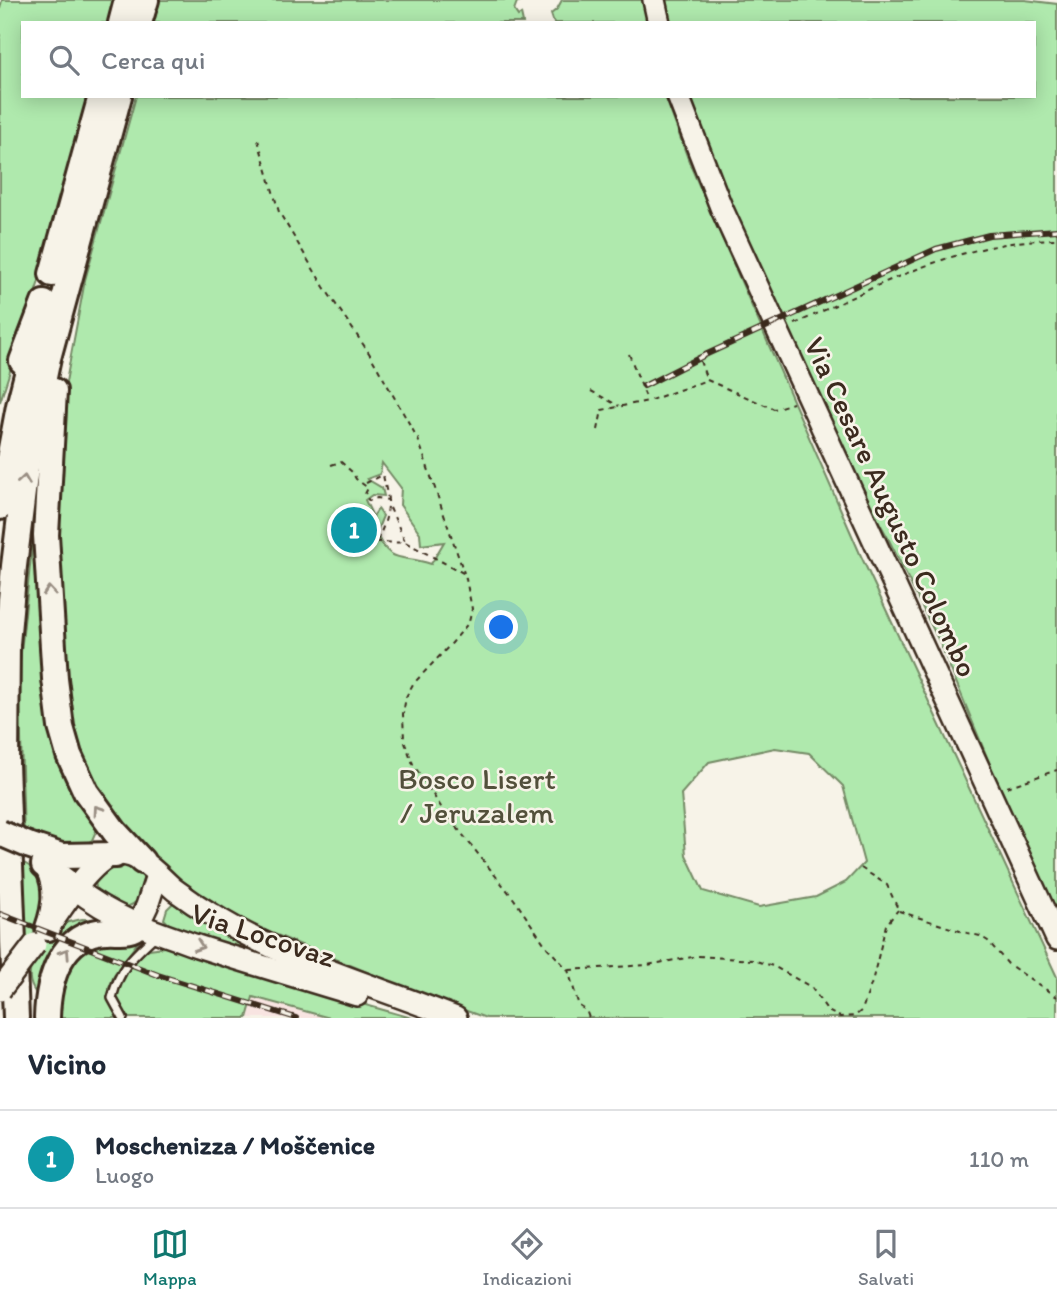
<!DOCTYPE html>
<html lang="it">
<head>
<meta charset="utf-8">
<style>
	:root { --surface:#fff; --page:#f6f6f7; --text:#1f2937; --muted:#747a83; --line:#e0e1e3; --accent:#0f766e }
	body { margin:0; font-family:Itim,sans-serif; background:var(--page); color:var(--text) }
	.you { position:absolute; left:502px; top:628px; width:24px; height:24px; margin:-18px; border:5px solid #fff; border-radius:50%; background:#1a73e8; box-shadow:0 0 0 10px #1a73e833 }
	.badge { display:grid; place-items:center; width:46px; height:46px; border-radius:50%; background:var(--accent); color:#fff; font-size:23px; font-weight:700 }
	.pin { position:absolute; translate:-50% -50%; border:4px solid #fff; box-shadow:0 2px 7px #0006 }
	.list { margin:0; padding:0; list-style:none }
	h2 { display:flex; justify-content:space-between; align-items:center; height:91px; margin:0; padding:0 28px; font-size:30px }
	h2 small { font-size:23px; font-weight:400; color:var(--muted) }
	.list li { display:grid; grid-template-columns:46px 1fr auto; gap:21px; align-items:center; box-sizing:border-box; height:98px; padding:0 28px; border-top:2px solid var(--line) }
	.list b { display:block; font-size:26px; white-space:nowrap }
	.list p { margin:0; font-size:23px; white-space:nowrap; color:var(--muted) }
	.list em { font-size:23px; font-style:normal; color:var(--muted) }
	.icon { flex:none; width:38px; height:38px; fill:none; stroke:currentColor; stroke-width:2; stroke-linecap:round; stroke-linejoin:round }
	.map { position:relative; flex:none; width:1057px; height:1018px; overflow:hidden }
	.search { position:absolute; background:var(--surface); box-shadow:0 4px 18px #0003; left:21px; right:21px; top:21px; height:77px; display:flex; align-items:center; gap:18px; box-sizing:border-box; padding:0 24px; border-radius:0px; color:var(--muted); font-size:26px }
	.sheet { height:189px; background:var(--surface) }
	nav { display:flex; justify-content:space-around; align-items:center; box-sizing:border-box; height:98px; border-top:2px solid var(--line); background:var(--surface); font-size:19px; color:var(--muted) }
	nav a { display:grid; justify-items:center; gap:4px }
	nav .on { color:var(--accent) }
	.map>svg:first-child { display:block }
	.built { fill:#f8e4e1 }
	.green { fill:#afe9ad; stroke:#758a66; stroke-width:2; fill-rule:evenodd }
	.lines { fill:none; stroke-linecap:round; stroke-linejoin:round }
	.lane-casing { stroke:#3b2a1e; stroke-width:12 }
	.primary-casing { stroke:#3b2a1e; stroke-width:26 }
	.highway-casing { stroke:#3b2a1e; stroke-width:30 }
	.path { stroke:#3b2a1e; stroke-width:2; stroke-dasharray:5 5; stroke-linecap:butt }
	.lane { stroke:#f7f3e8; stroke-width:7 }
	.primary { stroke:#f7f3e8; stroke-width:21 }
	.highway { stroke:#f7f3e8; stroke-width:24 }
	.rail-casing { stroke:#3b2a1e; stroke-width:6 }
	.rail { stroke:#f7f3e8; stroke-width:3.5; stroke-dasharray:10; stroke-linecap:butt }
	.primary-bridge-casing { stroke:#3b2a1e; stroke-width:26; stroke-linecap:butt }
	.highway-bridge-casing { stroke:#3b2a1e; stroke-width:30; stroke-linecap:butt }
	.primary-bridge { stroke:#f7f3e8; stroke-width:21 }
	.highway-bridge { stroke:#f7f3e8; stroke-width:24 }
	.oneway { stroke:#998e83 }
	.labels { text-anchor:middle; stroke-width:5; stroke-linejoin:round; paint-order:stroke }
	.street-label { font-size:30px; fill:#3b2a1e; stroke:#f7f3e8 }
	.park-label { font-size:30px; fill:#52503b; stroke:#f7f3e8 }
</style>
</head>
<body>
<div class="map">
<svg width="1057" height="1018" viewBox="0 0 1057 1018">
	<rect width="100%" height="100%" fill="#f7f3e8"/>
	<filter id="ink" filterUnits="userSpaceOnUse"><feTurbulence type="fractalNoise" baseFrequency=".0143" numOctaves="2"/><feDisplacementMap in="SourceGraphic" scale="14" xChannelSelector="R" yChannelSelector="G"/><feConvolveMatrix kernelMatrix="1 2 1 2 8 2 1 2 1" color-interpolation-filters="sRGB"/></filter>
	<g filter="url(#ink)">
		<path class="built" d="M 252,996 L 267,1000 L 330,1018 L 245,1018 Z"/>
		<g class="green">
			<path d="M 2,0 L 115,0 L 109,23 L 23,23 L 23,96 L 90,96 L 50,247 L 0,402 L 0,9 Z"/>
			<path d="M 159,0 L 525,0 L 517,2 L 514,10 L 518,16 L 521,14 L 523,23 L 154,23 Z"/>
			<path d="M 562,0 L 643,0 L 648,23 L 554,23 L 551,14 L 557,9 Z"/>
			<path d="M 663,0 L 1025,0 L 1057,4 L 1057,917 L 999,800 L 996,779 L 940,643 L 887,536 L 856,481 L 719,183 L 685,96 L 1034,96 L 1034,23 L 667,23 Z"/>
			<path d="M 136,96 L 665,96 L 691,167 L 861,556 L 1057,977 L 1057,1018 L 486,1018 L 428,997 L 238,919 L 171,875 L 117,818 L 79,757 L 62,684 L 56,591 L 63,398 L 85,280 ZM 382,463 L 401,488 L 400,505 L 420,533 L 421,545 L 444,542 L 431,564 C 402,554 391,566 376,533 L 383,516 L 378,509 L 373,517 L 365,500 L 372,495 L 384,496 L 382,488 L 367,479 L 380,474 ZM 775,748 L 809,753 L 843,786 L 864,863 L 846,882 L 816,897 L 759,907 L 703,891 L 686,855 L 681,794 L 709,762 Z"/>
			<path d="M 39,478 L 41,614 L 97,829 L 92,840 L 80,847 L 24,836 L 19,672 Z"/>
			<path d="M 122,861 L 142,873 C 147,890 140,905 122,908 L 97,892 L 95,882 L 98,874 Z"/>
			<path d="M 24,863 L 44,875 L 43,923 L 24,945 Z"/>
			<path d="M 173,903 L 180,903 L 242,943 L 240,948 L 237,949 L 173,928 L 164,919 L 167,909 Z"/>
			<path d="M 82,919 L 108,920 L 39,994 L 36,993 C 18,971 43,942 60,924 Z"/>
			<path d="M 138,940 L 138,942 L 115,973 L 109,988 L 115,991 L 133,960 L 149,949 L 172,946 L 266,977 L 412,1018 L 330,1018 L 253,997 L 247,1018 L 52,1018 L 57,990 L 82,943 Z"/>
		</g>
		<g class="lines">
			<defs>
				<path id="lane" d="M 123,1018 L 112,998 C 120,967 132,957 155,936"/>
				<g id="primary">
					<path d="M 654,0 L 659,23"/>
					<path d="M 678,96 L 721,207 L 1057,939"/>
					<path d="M 76,889 C 112,918 154,931 197,946 C 250,963 304,979 357,995"/>
					<path d="M 138,925 L 147,906 L 157,875"/>
					<path d="M 49,926 C 64,906 93,856 118,854 C 142,853 159,877 175,890 C 187,899 199,907 211,914 C 287,962 374,985 456,1018"/>
				</g>
				<g id="highway">
					<path d="M 121,23 L 127,0"/>
					<path d="M 139,23 L 146,0"/>
					<path d="M 52,274 L 101,96"/>
					<path d="M 22,361 L 44,303"/>
					<path d="M 54,391 L 46,535 L 55,679 L 61,727 L 69,755 L 86,792 L 115,832 L 142,861"/>
					<path d="M 0,507 L 19,406 L 34,347"/>
					<path d="M 28,845 L 61,856 L 115,855"/>
					<path d="M 44,865 L 76,889"/>
					<path d="M 48,928 C 55,908 58,888 48,868"/>
					<path d="M 16,1018 L 6,764 L 7,644 L 14,566 L 27,459 L 48,358 L 119,96"/>
					<path d="M 47,1018 C 48,979 61,933 106,931 C 117,930 130,934 138,925"/>
				</g>
			</defs>
			<use href="#lane" class="lane-casing"/>
			<use href="#primary" class="primary-casing"/>
			<use href="#highway" class="highway-casing"/>
			<g class="path">
				<path d="M 258,140 L 279,212 L 324,287 L 369,353 L 418,439 L 464,573"/>
				<path d="M 795,324 C 881,284 960,241 1057,239"/>
				<path d="M 629,354 L 647,400"/>
				<path d="M 700,361 L 707,380"/>
				<path d="M 591,391 L 619,406"/>
				<path d="M 598,430 L 602,410 L 648,401 L 707,380 L 774,409 L 793,403"/>
				<path d="M 331,465 L 341,462 L 352,472 L 356,479 L 368,488 L 365,494 L 369,501 L 377,498 L 388,500 C 389,512 383,531 376,541"/>
				<path d="M 366,483 L 383,475 L 388,499"/>
				<path d="M 390,508 L 405,541"/>
				<path d="M 366,538 L 373,534 L 374,540"/>
				<path d="M 366,543 C 380,540 391,544 405,542 L 465,574 L 472,609 L 469,622 L 452,643 L 413,684 L 406,697 L 403,714 L 404,740 L 413,764 L 443,810 L 514,899 L 546,946 L 568,970 L 579,1006 L 586,1010 L 589,1018"/>
				<path d="M 1007,787 L 1057,770"/>
				<path d="M 861,868 L 887,885 L 898,909"/>
				<path d="M 899,911 L 963,932 L 980,936 L 988,941 L 1008,964 L 1057,997"/>
				<path d="M 569,970 L 647,965 L 698,956 L 753,960 L 773,966 L 811,987 L 828,1011 L 840,1017 L 855,1016 L 862,1010 L 872,982 L 886,925 L 898,910"/>
			</g>
			<use href="#lane" class="lane"/>
			<use href="#primary" class="primary"/>
			<use href="#highway" class="highway"/>
			<defs>
				<g id="rail">
					<path d="M 644,386 L 705,355 L 936,249 L 989,235 L 1057,230"/>
					<path d="M 0,914 L 158,975 L 296,1018"/>
				</g>
			</defs>
			<use href="#rail" class="rail-casing"/>
			<use href="#rail" class="rail"/>
			<defs>
				<path id="primary-bridge" d="M 0,990 L 35,944"/>
				<path id="highway-bridge" d="M 0,833 L 28,845"/>
			</defs>
			<use href="#primary-bridge" class="primary-bridge-casing"/>
			<use href="#highway-bridge" class="highway-bridge-casing"/>
			<use href="#primary-bridge" class="primary-bridge"/>
			<use href="#highway-bridge" class="highway-bridge"/>
		</g>
		<defs><path id="oneway-chevron" d="M-2-3.5L2.5 0L-2 3.5" fill="none" stroke-width="1.6" stroke-linecap="round" stroke-linejoin="round" transform="scale(1.75)"/></defs>
		<g class="oneway">
			<use href="#oneway-chevron" transform="translate(24 480) rotate(-82)"/>
			<use href="#oneway-chevron" transform="translate(49 591) rotate(-95)"/>
			<use href="#oneway-chevron" transform="translate(98 810) rotate(-125)"/>
			<use href="#oneway-chevron" transform="translate(199 946) rotate(19)"/>
			<use href="#oneway-chevron" transform="translate(65 953) rotate(-57)"/>
		</g>
	</g>
	<g class="labels">
		<g class="street-label">
			<text transform="translate(891 507) rotate(65)" y="10">Via Cesare Augusto Colombo</text>
			<text transform="translate(263 935) rotate(18)" y="10">Via Locovaz</text>
		</g>
		<g class="park-label">
			<text x="477" y="789">Bosco Lisert<tspan x="477" dy="34">/ Jeruzalem</tspan></text>
		</g>
	</g>
</svg>
<div class="you"></div>
<div class="pin badge" style="left:354px;top:530px;background:#0f9aa8">1</div>
<div class="search"><svg class="icon" aria-label="search" viewBox="0 0 24 24"><circle cx="10" cy="10" r="6"/><path d="M15 15l6 6"/></svg>Cerca qui</div>
</div>
<section class="sheet">
<h2>Vicino<small></small></h2>
<ul class="list">
<li><span class="badge" style="background:#0f9aa8">1</span><div><b>Moschenizza / Moščenice</b><p>Luogo</p></div><em>110 m</em></li>
</ul>
</section>
<nav>
<a class="on"><svg class="icon" aria-label="map" viewBox="0 0 24 24"><path d="M3 6l6-2 6 2 6-2v14l-6 2-6-2-6 2zM9 4v14M15 6v14"/></svg>Mappa</a>
<a><svg class="icon" aria-label="directions" viewBox="0 0 24 24"><path d="M12 3l9 9-9 9-9-9zM9 14v-3h6M13 9l2 2-2 2"/></svg>Indicazioni</a>
<a><svg class="icon" aria-label="saved" viewBox="0 0 24 24"><path d="M7 4h10v16l-5-4-5 4z"/></svg>Salvati</a>
</nav>
</body>
</html>
